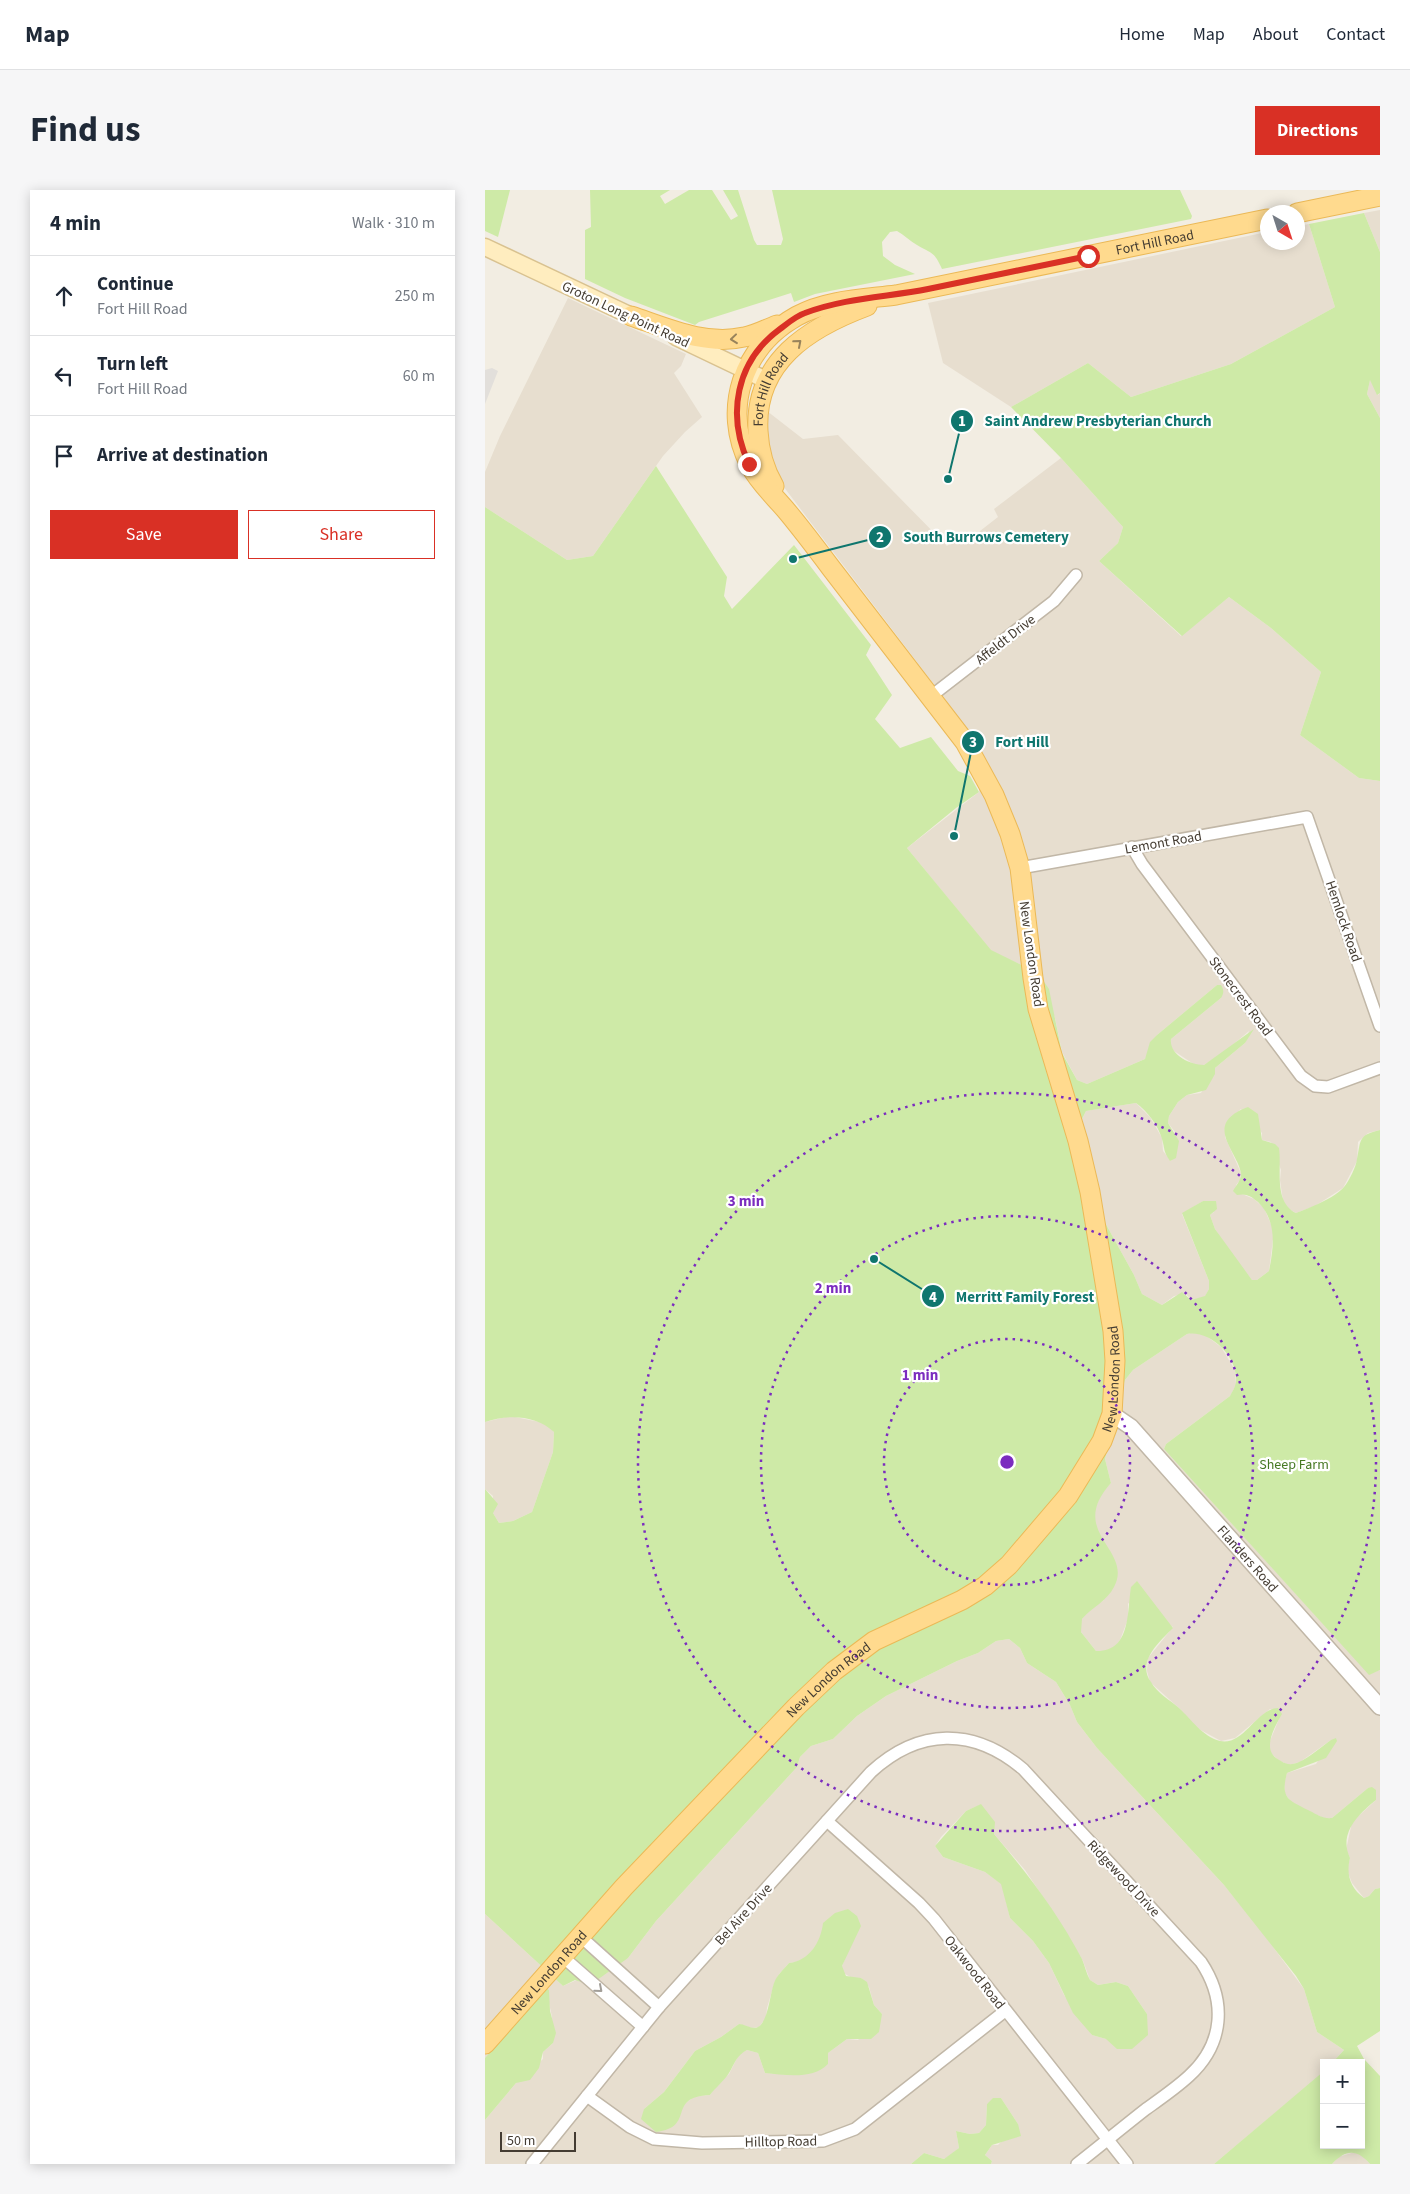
<!DOCTYPE html>
<html lang="en">
<head>
<meta charset="utf-8">
<style>
	:root { --surface:#fff; --page:#f6f6f7; --text:#1f2937; --muted:#747a83; --line:#e0e1e3; --accent:#d93025 }
	body { margin:0; font-family:"Source Sans 3",sans-serif; background:var(--page); color:var(--text) }
	.controls { position:absolute; right:15px; bottom:15px; display:grid; overflow:hidden; border-radius:0px; box-shadow:0 2px 12px #0003 }
	.controls button { width:45px; height:45px; display:grid; place-items:center; padding:0; border:0; border-bottom:1px solid var(--line); background:var(--surface); color:var(--text); font:25px sans-serif }
	.compass { position:absolute; left:775px; top:15px; width:45px; height:45px; border-radius:50%; background:var(--surface); box-shadow:0 2px 12px #0003; rotate:141deg }
	.scale { position:absolute; left:15px; bottom:12px; width:76px; box-sizing:border-box; padding-left:5px; border:2px solid #443c32; border-top:0; font-size:14px; line-height:18px; white-space:nowrap; color:#443c32; -webkit-text-stroke:4px #fff; paint-order:stroke }
	.stop { position:absolute; width:15px; height:15px; margin:-11px; border:4px solid #d93025; border-radius:50%; background:#fff }
	.stop.end { background:#d93025; border-color:#fff; box-shadow:0 1px 5px #0008 }
	.list { margin:0; padding:0; list-style:none }
	h2 { display:flex; justify-content:space-between; align-items:center; height:65px; margin:0; padding:0 20px; font-size:21px }
	h2 small { font-size:16px; font-weight:400; color:var(--muted) }
	.list li { display:grid; grid-template-columns:32px 1fr auto; gap:15px; align-items:center; box-sizing:border-box; height:80px; padding:0 20px; border-top:1px solid var(--line) }
	.list b { display:block; font-size:19px; white-space:nowrap }
	.list p { margin:0; font-size:16px; white-space:nowrap; color:var(--muted) }
	.list em { font-size:16px; font-style:normal; color:var(--muted) }
	.actions { display:flex; gap:10px; padding:15px 20px }
	.actions a { flex:1; padding:11px 0; border:1px solid var(--accent); border-radius:0px; text-align:center; font-size:18px; color:var(--accent) }
	.actions .main { background:var(--accent); color:#fff }
	.icon { flex:none; width:28px; height:28px; fill:none; stroke:currentColor; stroke-width:2; stroke-linecap:round; stroke-linejoin:round }
	.map { position:relative; flex:none; width:895px; height:1974px; overflow:hidden; border-radius:0px }
	header { display:flex; align-items:center; gap:30px; box-sizing:border-box; height:70px; padding:0 25px; background:var(--surface); border-bottom:1px solid var(--line) }
	header strong { font-size:24px }
	nav { display:flex; gap:28px; margin-inline-start:auto; font-size:18px }
	.intro { display:flex; align-items:center; justify-content:space-between; box-sizing:border-box; height:120px; padding:0 30px }
	h1 { margin:0; font-size:35px }
	.button { padding:12px 22px; border-radius:0px; background:var(--accent); color:#fff; font-size:18px; font-weight:700 }
	main { display:flex; gap:30px; padding:0 30px }
	aside { flex:1; background:var(--surface); border-radius:0px; box-shadow:0 2px 12px #0003 }
	.map>svg:first-child { display:block }
	.residential { fill:#e7decf; fill-rule:evenodd }
	.green { fill:#ceeaa7 }
	.parking { fill:#e2dfdb }
	.lines { fill:none; stroke-linecap:round; stroke-linejoin:round }
	.minor-casing { stroke:#c1b7a7; stroke-width:14 }
	.tertiary-casing { stroke:#c1b7a7; stroke-width:18 }
	.secondary-casing { stroke:#d9c290; stroke-width:19 }
	.primary-casing { stroke:#ebb957; stroke-width:21 }
	.minor { stroke:#fff; stroke-width:11 }
	.tertiary { stroke:#fff; stroke-width:15 }
	.secondary { stroke:#ffedbf; stroke-width:16 }
	.primary { stroke:#ffda8e; stroke-width:19 }
	.oneway { stroke:#98835b }
	.oneway2 { stroke:#a29e98 }
	.route { stroke:#d93025; stroke-width:6 }
	.ring { fill:none; stroke:#7b2cbf; stroke-width:2.5; stroke-dasharray:2.5 5 }
	.labels { text-anchor:middle; stroke-width:4.5; stroke-linejoin:round; paint-order:stroke }
	.street-label { font-size:14px; fill:#443c32; stroke:#fff }
	.park-label { font-size:14px; fill:#467923; stroke:#fff }
	.centre { fill:#7b2cbf; stroke:#fff; stroke-width:2.5 }
	.ring-label { font-size:15px; text-anchor:middle; font-weight:bold; fill:#7b2cbf; stroke:#fff; stroke-width:4.5; stroke-linejoin:round; paint-order:stroke }
	.leader { fill:none; stroke:#0f766e; stroke-width:2 }
	.callout-dot { fill:#0f766e; stroke:#fff; stroke-width:2 }
	.mark-label { font-size:15px; text-anchor:middle; font-weight:bold; fill:#fff }
	.callout-label { font-size:15px; text-anchor:middle; font-weight:bold; fill:#0f766e; stroke:#fff; stroke-width:4.5; stroke-linejoin:round; paint-order:stroke }
</style>
</head>
<body>
<header>
<strong>Map</strong>
<nav><a>Home</a><a>Map</a><a>About</a><a>Contact</a></nav>
</header>
<div class="intro"><h1>Find us</h1><a class="button">Directions</a></div>
<main>
<aside>
<h2>4 min<small>Walk · 310 m</small></h2>
<ul class="list">
<li><svg class="icon" aria-label="ahead" viewBox="0 0 24 24"><path d="M12 20V5M6 11l6-6 6 6"/></svg><div><b>Continue</b><p>Fort Hill Road</p></div><em>250 m</em></li>
<li><svg class="icon" aria-label="left" viewBox="0 0 24 24"><path d="M17 20v-9H6M10 6l-5 5 5 5"/></svg><div><b>Turn left</b><p>Fort Hill Road</p></div><em>60 m</em></li>
<li><svg class="icon" aria-label="arrive" viewBox="0 0 24 24"><path d="M6 21V4h12l-3 4 3 4H6"/></svg><div><b>Arrive at destination</b></div></li>
</ul>
<div class="actions"><a class="main">Save</a><a>Share</a></div>
</aside>
<div class="map">
<svg width="895" height="1974" viewBox="0 0 895 1974">
	<rect width="100%" height="100%" fill="#f2ede2"/>
	<g class="residential">
		<path d="M 895,20 L 895,62 L 879,23 Z"/>
		<path d="M 824,34 L 850,117 L 746,174 L 646,207 L 603,173 L 526,217 L 458,173 L 443,113 L 782,42 L 782,52 L 812,52 L 813,36 Z"/>
		<path d="M 83,108 L 201,164 L 196,176 L 189,183 L 217,227 L 200,242 L 178,266 L 108,366 L 82,370 L 0,317 L 0,282 L 15,246 Z"/>
		<path d="M 885,189 L 893,205 L 895,203 L 895,228 L 882,204 Z"/>
		<path d="M 282,221 L 318,249 L 353,245 L 462,356 L 475,343 L 486,348 L 513,327 L 509,319 L 576,268 L 638,337 L 633,353 L 614,371 L 696,446 L 744,407 L 786,438 L 836,482 L 815,545 L 874,588 L 895,591 L 895,940 L 883,943 L 873,952 L 872,971 L 858,998 L 830,1016 L 811,1023 L 803,1019 L 798,1011 L 795,990 L 796,980 L 786,952 L 777,950 L 777,943 L 756,919 L 743,931 L 740,947 L 756,983 L 755,990 L 751,995 L 757,1004 L 769,1009 L 779,1018 L 789,1041 L 784,1081 L 772,1090 L 767,1090 L 747,1065 L 730,1039 L 725,1025 L 729,1022 L 718,1011 L 697,1024 L 724,1091 L 724,1099 L 720,1107 L 706,1110 L 701,1104 L 689,1106 L 677,1115 L 657,1104 L 649,1085 L 618,1029 L 595,933 L 601,921 L 651,913 L 665,927 L 677,948 L 678,961 L 686,971 L 690,942 L 683,933 L 684,926 L 693,912 L 702,905 L 716,903 L 730,878 L 760,853 L 764,841 L 738,863 L 719,875 L 710,875 L 689,861 L 685,856 L 686,849 L 736,808 L 732,795 L 672,845 L 660,869 L 602,894 L 592,890 L 577,862 L 570,828 L 554,783 L 506,761 L 422,658 L 494,602 L 494,558 L 460,509 L 295,292 L 282,259 Z"/>
		<path d="M 709,1142 L 720,1145 L 736,1157 L 750,1180 L 751,1195 L 745,1206 L 681,1254 L 679,1259 L 884,1484 L 895,1480 L 895,1698 L 890,1699 L 884,1706 L 879,1708 L 867,1693 L 862,1680 L 865,1668 L 861,1660 L 867,1632 L 891,1610 L 883,1598 L 847,1628 L 841,1629 L 809,1615 L 800,1604 L 799,1593 L 802,1583 L 831,1574 L 846,1550 L 815,1572 L 804,1575 L 793,1570 L 785,1562 L 785,1551 L 796,1524 L 785,1519 L 750,1548 L 736,1551 L 710,1537 L 695,1519 L 665,1492 L 662,1481 L 663,1468 L 688,1437 L 643,1413 L 643,1429 L 635,1450 L 630,1457 L 623,1462 L 611,1461 L 596,1442 L 596,1430 L 606,1418 L 619,1410 L 618,1351 L 610,1336 L 609,1322 L 616,1304 L 626,1293 L 620,1269 L 640,1190 L 648,1180 L 702,1144 Z"/>
		<path d="M 25,1226 L 60,1233 L 69,1242 L 68,1262 L 47,1322 L 28,1331 L 14,1333 L 8,1323 L 8,1306 L 0,1299 L 0,1232 Z"/>
		<path d="M 524,1449 L 535,1458 L 542,1473 L 571,1492 L 585,1515 L 592,1532 L 612,1558 L 739,1695 L 775,1739 L 819,1799 L 832,1842 L 859,1860 L 847,1873 L 839,1873 L 839,1881 L 832,1888 L 729,1974 L 506,1974 L 507,1971 L 500,1965 L 507,1955 L 513,1955 L 533,1934 L 516,1908 L 502,1914 L 501,1935 L 494,1943 L 485,1944 L 471,1941 L 474,1958 L 466,1965 L 459,1969 L 439,1963 L 426,1974 L 0,1974 L 0,1930 L 31,1893 L 58,1869 L 58,1862 L 68,1853 L 67,1827 L 64,1813 L 48,1812 L 0,1868 L 0,1724 L 78,1796 L 143,1768 L 171,1731 L 312,1577 L 315,1567 L 326,1556 L 348,1549 L 372,1526 L 401,1506 L 472,1471 L 493,1463 L 511,1451 ZM 495,1615 L 509,1644 L 540,1680 L 574,1731 L 598,1771 L 605,1790 L 613,1795 L 631,1792 L 643,1796 L 662,1824 L 621,1849 L 607,1845 L 579,1805 L 564,1773 L 548,1751 L 525,1728 L 517,1694 L 500,1682 L 458,1667 L 450,1656 L 456,1647 L 481,1621 ZM 337,1747 L 362,1764 L 357,1776 L 357,1782 L 367,1788 L 376,1788 L 384,1797 L 389,1815 L 397,1824 L 373,1850 L 362,1849 L 343,1863 L 343,1874 L 310,1885 L 280,1883 L 273,1863 L 262,1860 L 254,1864 L 244,1884 L 232,1895 L 225,1905 L 210,1906 L 198,1915 L 159,1919 L 179,1902 L 210,1861 L 236,1847 L 254,1834 L 267,1838 L 274,1837 L 281,1828 L 282,1818 L 290,1791 L 295,1783 L 304,1773 L 314,1772 L 322,1768 Z"/>
		<path d="M 870,1962 L 877,1965 L 885,1974 L 847,1974 L 853,1967 Z"/>
	</g>
	<g class="green">
		<path d="M 0,0 L 25,0 L 13,47 L 0,41 Z"/>
		<path d="M 105,0 L 185,0 L 175,6 L 180,14 L 204,0 L 227,0 L 246,30 L 253,26 L 238,0 L 253,0 L 269,50 L 272,55 L 296,55 L 298,49 L 287,0 L 695,0 L 707,26 L 706,29 L 457,79 C 449,61 447,64 432,55 C 425,51 419,45 412,41 L 405,42 L 397,52 L 398,66 L 410,75 L 430,84 L 330,104 L 309,112 L 306,103 L 214,132 L 210,135 L 140,108 L 100,89 L 100,40 L 106,37 Z"/>
		<path d="M 879,23 L 895,62 L 895,203 L 892,205 L 885,190 L 882,204 L 895,228 L 895,591 L 874,588 L 815,545 L 836,482 L 786,438 L 744,407 L 697,446 L 614,371 L 633,353 L 638,337 L 576,268 L 526,217 L 603,173 L 646,207 L 746,174 L 850,117 L 824,34 Z"/>
		<path d="M 171,276 L 242,387 L 239,406 L 247,419 L 309,355 L 386,455 L 381,465 L 407,505 L 390,529 L 415,558 L 446,547 L 473,581 L 485,586 L 494,602 L 471,618 L 422,658 L 506,760 L 553,783 L 564,799 L 577,863 L 592,890 L 602,894 L 660,869 L 665,852 L 672,845 L 732,795 L 736,795 C 739,800 739,803 736,808 L 686,849 C 684,865 705,875 719,875 L 769,839 L 760,853 L 730,878 L 730,884 L 721,900 L 702,905 L 693,912 L 684,926 L 683,933 L 694,951 L 691,968 L 685,971 C 678,961 680,959 677,949 C 673,935 662,921 651,913 L 601,921 L 595,933 L 618,1029 L 649,1085 L 657,1104 L 677,1115 L 697,1102 L 706,1110 L 720,1106 L 724,1099 L 724,1091 L 697,1023 L 718,1011 L 731,1011 L 732,1019 L 725,1025 L 730,1039 L 767,1090 L 772,1090 L 784,1081 C 789,1056 792,1031 773,1012 C 766,1006 761,1003 752,1005 L 748,1001 C 751,996 757,989 756,983 C 752,960 717,934 763,917 L 773,924 L 777,950 L 790,954 L 794,958 C 797,978 788,1012 811,1023 C 824,1018 850,1008 859,997 C 864,991 871,977 872,969 C 876,950 873,945 895,940 L 895,1480 L 884,1485 L 679,1259 L 681,1254 L 745,1206 C 748,1200 752,1195 751,1187 C 750,1164 724,1140 702,1144 L 648,1180 L 640,1190 L 620,1269 L 626,1293 C 581,1343 649,1359 629,1397 C 622,1411 606,1418 597,1429 L 596,1442 L 611,1461 C 646,1462 642,1422 646,1397 L 652,1391 L 688,1438 C 675,1451 651,1472 666,1492 C 672,1503 685,1510 694,1518 C 707,1530 717,1546 735,1551 C 759,1556 771,1519 793,1518 L 797,1524 C 789,1538 775,1562 796,1571 C 802,1575 807,1575 814,1572 C 825,1567 836,1557 846,1550 L 851,1548 L 852,1551 L 841,1568 L 802,1583 C 795,1609 804,1610 825,1621 C 833,1625 838,1629 847,1628 L 883,1598 L 887,1597 L 891,1600 L 891,1610 C 874,1624 853,1643 865,1668 C 861,1684 865,1698 879,1708 L 884,1706 L 890,1699 L 895,1698 L 895,1841 L 872,1856 L 879,1869 L 895,1886 L 895,1974 L 885,1974 C 872,1959 861,1959 847,1974 L 729,1974 L 839,1881 L 839,1955 L 876,1955 L 876,1873 L 847,1873 L 859,1860 L 832,1842 L 819,1799 L 811,1786 L 739,1695 L 612,1558 L 592,1532 L 585,1515 L 571,1492 L 542,1473 L 535,1458 L 524,1449 L 511,1451 L 493,1463 L 472,1471 L 401,1506 L 372,1526 L 348,1549 L 326,1556 L 315,1567 L 312,1577 L 171,1731 L 143,1768 L 105,1795 L 90,1790 L 78,1796 L 0,1724 L 0,1299 L 13,1314 L 8,1323 L 14,1333 L 28,1331 L 47,1322 L 68,1262 L 69,1242 C 51,1225 23,1224 0,1232 L 0,317 L 82,370 L 108,366 Z"/>
		<path d="M 496,1614 L 510,1632 L 509,1644 C 542,1683 573,1723 597,1769 C 600,1776 601,1783 605,1790 L 613,1795 L 631,1792 L 643,1796 L 662,1824 L 663,1845 L 647,1859 L 632,1859 L 621,1849 L 607,1845 L 588,1823 L 564,1773 L 548,1751 L 525,1728 L 516,1694 L 500,1682 L 458,1667 L 450,1656 L 481,1621 Z"/>
		<path d="M 363,1719 L 372,1726 L 376,1736 L 357,1776 L 361,1786 L 376,1788 L 382,1792 L 389,1815 L 397,1824 L 394,1842 L 386,1849 L 362,1849 L 343,1863 L 343,1874 C 328,1890 300,1885 280,1883 L 273,1863 L 262,1860 C 251,1866 250,1873 244,1883 C 239,1891 231,1897 225,1905 C 180,1907 212,1937 171,1942 L 156,1929 L 159,1919 L 179,1902 L 210,1861 L 236,1847 L 254,1834 C 260,1834 267,1840 273,1837 C 283,1832 285,1804 289,1793 C 292,1785 299,1779 304,1773 C 324,1771 336,1752 338,1733 L 350,1723 Z"/>
		<path d="M 61,1798 L 64,1800 L 65,1821 L 71,1843 L 68,1853 L 58,1862 L 54,1878 L 45,1890 L 31,1893 L 0,1930 L 0,1868 Z"/>
		<path d="M 508,1908 L 516,1908 L 533,1934 L 536,1946 L 507,1955 L 500,1965 L 507,1971 L 506,1974 L 426,1974 L 439,1963 L 459,1969 L 474,1958 L 471,1941 L 485,1944 L 494,1943 L 501,1935 L 502,1914 Z"/>
	</g>
	<path class="parking" d="M 7,178 L 13,181 L 0,214 L 0,180 Z"/>
	<g class="lines">
		<defs>
			<g id="minor">
				<path d="M 445,507 L 569,411 L 591,385"/>
				<path d="M 647,657 L 657,674 L 816,886 L 830,896 L 843,897 L 895,878"/>
				<path d="M 535,678 L 822,627 L 895,836"/>
				<path d="M 342,1631 L 434,1713 L 449,1729 L 642,1974"/>
				<path d="M 95,1746 L 174,1817"/>
				<path d="M 78,1767 L 158,1837"/>
				<path d="M 102,1906 L 145,1937 L 169,1949 L 217,1953 L 338,1951 L 370,1939 L 520,1821"/>
				<path d="M 47,1974 L 174,1817 L 386,1582 C 434,1538 488,1537 538,1579 L 716,1772 C 742,1811 739,1854 704,1886 C 691,1898 675,1909 661,1919 C 638,1937 615,1956 592,1974"/>
			</g>
			<g id="tertiary">
				<path id="s1" d="M 627,1224 L 646,1237 L 895,1517"/>
			</g>
			<g id="secondary">
				<path d="M 0,57 L 157,131"/>
				<path d="M 191,147 L 281,190"/>
			</g>
			<g id="primary">
				<path d="M 812,23 L 895,6"/>
				<path d="M 146,126 C 182,138 221,156 259,147 C 271,145 281,139 292,135"/>
				<path id="s2" d="M 289,296 C 279,279 274,260 273,241 C 269,172 323,138 382,116"/>
				<path id="s3" d="M 0,1854 L 139,1697 L 311,1517 L 349,1481 L 389,1451 L 477,1410 L 500,1396 L 524,1375 L 583,1306 L 617,1251 L 627,1224 L 630,1171 L 628,1141 L 605,1002 L 593,951 L 553,819 L 548,788 L 535,678 L 525,644 L 509,605 L 480,552 C 435,494 390,436 346,378 C 331,358 316,338 300,319 C 288,305 273,291 265,275 C 236,219 258,156 312,126 C 341,110 379,109 411,105 L 782,29"/>
			</g>
		</defs>
		<use href="#minor" class="minor-casing"/>
		<use href="#tertiary" class="tertiary-casing"/>
		<use href="#secondary" class="secondary-casing"/>
		<use href="#primary" class="primary-casing"/>
		<use href="#minor" class="minor"/>
		<use href="#tertiary" class="tertiary"/>
		<use href="#secondary" class="secondary"/>
		<use href="#primary" class="primary"/>
	</g>
	<defs><path id="oneway-chevron" d="M-2-3.5L2.5 0L-2 3.5" fill="none" stroke-width="1.6" stroke-linecap="round" stroke-linejoin="round" transform="scale(1.25)"/></defs>
	<g class="oneway">
		<use href="#oneway-chevron" transform="translate(249 149) rotate(174)"/>
		<use href="#oneway-chevron" transform="translate(313 153) rotate(-41)"/>
	</g>
	<use class="oneway2" href="#oneway-chevron" transform="translate(114 1799) rotate(41)"/>
	<g class="lines">
		<path class="route" d="M 264,274 C 241,225 251,171 295,139 C 303,133 311,126 320,123 C 360,108 402,107 443,99 C 496,88 550,77 603,66"/>
	</g>
	<g class="ring">
		<circle cx="522" cy="1272" r="123"/>
		<circle cx="522" cy="1272" r="246"/>
		<circle cx="522" cy="1272" r="369"/>
	</g>
	<g class="labels">
		<g class="street-label">
			<text dy="5" stroke="none"><textPath href="#s3" startOffset="2486">Fort Hill Road</textPath></text>
			<text transform="translate(141 124) rotate(25)" y="5">Groton Long Point Road</text>
			<text dy="5" stroke="none"><textPath href="#s2" startOffset="102">Fort Hill Road</textPath></text>
			<text transform="translate(520 449) rotate(-38)" y="5">Affeldt Drive</text>
			<text transform="translate(678 652) rotate(-10)" y="5">Lemont Road</text>
			<text transform="translate(859 731) rotate(71)" y="5">Hemlock Road</text>
			<text transform="translate(547 764) rotate(82)" y="5">New London Road</text>
			<text transform="translate(756 806) rotate(53)" y="5">Stonecrest Road</text>
			<text dy="5" stroke="none"><textPath href="#s3" startOffset="936">New London Road</textPath></text>
			<text dy="5" stroke="none"><textPath href="#s1" startOffset="199">Flanders Road</textPath></text>
			<text dy="5" stroke="none"><textPath href="#s3" startOffset="501">New London Road</textPath></text>
			<text transform="translate(639 1688) rotate(47)" y="5">Ridgewood Drive</text>
			<text transform="translate(258 1724) rotate(-48)" y="5">Bel Aire Drive</text>
			<text dy="5" stroke="none"><textPath href="#s3" startOffset="96">New London Road</textPath></text>
			<text transform="translate(490 1782) rotate(52)" y="5">Oakwood Road</text>
			<text transform="translate(296 1951) rotate(-1)" y="5">Hilltop Road</text>
		</g>
		<g class="park-label">
			<text x="809" y="1279">Sheep Farm</text>
		</g>
	</g>
	<circle cx="522" cy="1272" r="8" class="centre"/>
	<g class="ring-label">
		<text x="261" y="1016">3 min</text>
		<text x="348" y="1103">2 min</text>
		<text x="435" y="1190">1 min</text>
	</g>
	<path class="leader" d="M463 289L477 231M308 369L395 347M469 646L488 552M389 1069L448 1106"/>
	<g class="callout-dot">
		<circle cx="463" cy="289" r="5"/>
		<circle cx="308" cy="369" r="5"/>
		<circle cx="469" cy="646" r="5"/>
		<circle cx="389" cy="1069" r="5"/>
		<circle cx="477" cy="231" r="12"/>
		<circle cx="395" cy="347" r="12"/>
		<circle cx="488" cy="552" r="12"/>
		<circle cx="448" cy="1106" r="12"/>
	</g>
	<g class="mark-label">
		<text x="477" y="236">1</text>
		<text x="395" y="352">2</text>
		<text x="488" y="557">3</text>
		<text x="448" y="1112">4</text>
	</g>
	<g class="callout-label">
		<text x="613" y="236">Saint Andrew Presbyterian Church</text>
		<text x="501" y="352">South Burrows Cemetery</text>
		<text x="537" y="557">Fort Hill</text>
		<text x="540" y="1112">Merritt Family Forest</text>
	</g>
</svg>
<div class="controls">
<button>+</button>
<button>−</button>
</div>
<svg class="compass" viewBox="-18 -18 36 36"><path d="M0-13l5 13h-10z" fill="#e53935"/><path d="M0 13l5-13h-10z" fill="#747a83"/></svg>
<div class="scale">50 m</div>
<div class="stop" style="left:603px;top:66px"></div>
<div class="stop end" style="left:264px;top:274px"></div>
</div>
</main>
</body>
</html>
